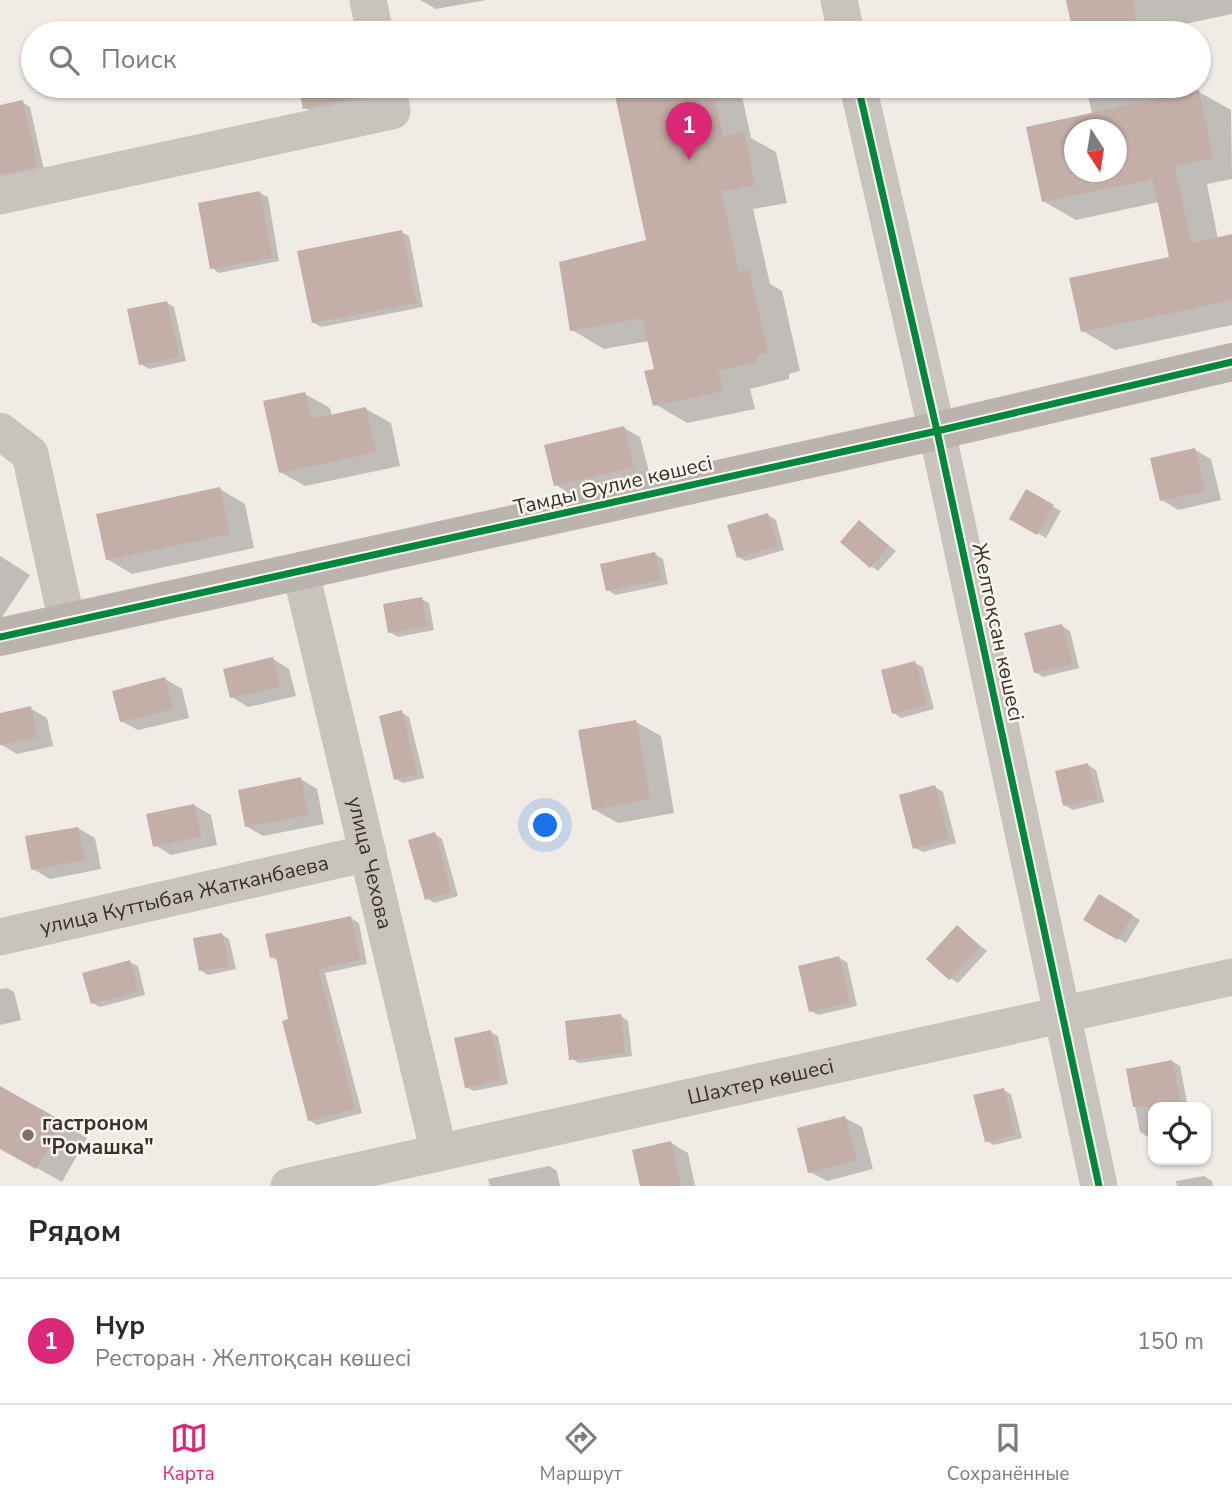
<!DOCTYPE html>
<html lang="ru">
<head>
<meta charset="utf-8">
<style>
	:root { --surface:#fff; --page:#f2f2f3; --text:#2b2b33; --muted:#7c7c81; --line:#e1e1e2; --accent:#db2777 }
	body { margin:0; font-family:"Nunito Sans",sans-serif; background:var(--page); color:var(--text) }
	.controls { position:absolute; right:21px; bottom:21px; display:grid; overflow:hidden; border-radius:14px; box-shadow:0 2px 5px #0004 }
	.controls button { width:63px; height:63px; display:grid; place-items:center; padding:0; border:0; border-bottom:2px solid var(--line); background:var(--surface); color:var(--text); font:35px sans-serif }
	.compass { position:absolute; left:1064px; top:119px; width:63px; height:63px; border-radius:50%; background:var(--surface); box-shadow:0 2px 5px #0004; rotate:168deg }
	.you { position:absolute; left:546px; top:826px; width:24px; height:24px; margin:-18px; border:5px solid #fff; border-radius:50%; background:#1a73e8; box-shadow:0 0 0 10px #1a73e833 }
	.badge { display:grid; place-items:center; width:46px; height:46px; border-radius:50%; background:var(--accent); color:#fff; font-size:23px; font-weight:700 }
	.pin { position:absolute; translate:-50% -58px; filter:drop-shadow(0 2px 4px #0008) }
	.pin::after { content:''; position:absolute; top:37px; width:24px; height:21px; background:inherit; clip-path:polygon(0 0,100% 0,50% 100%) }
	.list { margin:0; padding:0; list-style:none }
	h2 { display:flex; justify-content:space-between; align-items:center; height:91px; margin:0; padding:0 28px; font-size:30px }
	h2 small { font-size:23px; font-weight:400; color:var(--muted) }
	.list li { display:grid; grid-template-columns:46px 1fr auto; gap:21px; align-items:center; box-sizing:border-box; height:126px; padding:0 28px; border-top:2px solid var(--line) }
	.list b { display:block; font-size:26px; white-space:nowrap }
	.list p { margin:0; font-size:23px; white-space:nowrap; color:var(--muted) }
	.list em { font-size:23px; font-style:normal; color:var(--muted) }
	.icon { flex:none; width:38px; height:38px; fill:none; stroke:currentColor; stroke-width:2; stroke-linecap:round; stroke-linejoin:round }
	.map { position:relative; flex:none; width:1232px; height:1186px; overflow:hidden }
	.search { position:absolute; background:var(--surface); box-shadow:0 2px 5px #0004; left:21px; right:21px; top:21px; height:77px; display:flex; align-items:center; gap:18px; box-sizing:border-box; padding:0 24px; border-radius:38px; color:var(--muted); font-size:26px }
	.sheet { height:217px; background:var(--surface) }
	nav { display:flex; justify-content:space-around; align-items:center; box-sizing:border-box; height:98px; border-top:2px solid var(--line); background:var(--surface); font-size:19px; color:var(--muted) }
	nav a { display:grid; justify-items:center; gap:4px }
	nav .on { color:var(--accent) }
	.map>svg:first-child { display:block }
	.shadow { fill:#0003; fill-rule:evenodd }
	.building { fill:#c3afa7; fill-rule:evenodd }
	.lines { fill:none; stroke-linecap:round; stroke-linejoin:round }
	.street { stroke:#c9c3be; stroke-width:37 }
	.secondary { stroke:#bab3ae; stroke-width:38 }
	.cycleway-casing { stroke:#fbf5ee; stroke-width:11 }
	.cycleway { stroke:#00873e; stroke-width:7 }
	.poi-dot { fill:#7a716c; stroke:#fbf5ee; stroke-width:2.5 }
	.labels { text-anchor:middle; stroke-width:5; stroke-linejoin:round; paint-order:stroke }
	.street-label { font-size:21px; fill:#3b302b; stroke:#fbf5ee }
	.poi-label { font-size:21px; font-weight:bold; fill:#3b302b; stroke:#fbf5ee; text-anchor:start }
</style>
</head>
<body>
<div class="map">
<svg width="1232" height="1186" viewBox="0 0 1232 1186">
	<rect width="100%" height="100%" fill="#f0ebe5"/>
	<g class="shadow">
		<path d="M 420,0 L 486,0 L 436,9 Z"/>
		<path d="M 1068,0 L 1232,0 L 1232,14 L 1166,28 L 1167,33 L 1075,33 Z"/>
		<path d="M 299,86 L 368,86 L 371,99 L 312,112 L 305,108 Z"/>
		<path d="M 615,86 L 740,86 L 751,138 L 776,152 L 787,203 L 753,209 L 770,284 L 782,291 L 800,371 L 789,374 L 789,379 L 750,389 L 755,409 L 687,423 L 655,404 L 656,370 L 649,341 L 604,349 L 572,330 L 648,242 Z"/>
		<path d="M 1086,86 L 1178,86 L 1180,96 L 1199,92 L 1231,110 L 1232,179 L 1207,184 L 1218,239 L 1232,237 L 1232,325 L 1115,350 L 1083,331 L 1171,258 L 1159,202 L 1076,220 L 1043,201 L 1028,128 L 1092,114 ZM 1074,130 L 1116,130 L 1116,172 L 1074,172 Z"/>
		<path d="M 22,102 L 30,107 L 44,170 L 0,181 L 0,107 Z"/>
		<path d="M 260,193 L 268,197 L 279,261 L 219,273 L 212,268 Z"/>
		<path d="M 401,232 L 409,236 L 423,307 L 321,327 L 313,322 Z"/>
		<path d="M 167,303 L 174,307 L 186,361 L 149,369 L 141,364 Z"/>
		<path d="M 305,394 L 330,408 L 332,416 L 366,409 L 391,423 L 400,466 L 305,486 L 280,472 Z"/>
		<path d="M 624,428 L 640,437 L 650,476 L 572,495 L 556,485 Z"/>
		<path d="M 1195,450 L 1211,459 L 1221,500 L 1178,510 L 1162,500 Z"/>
		<path d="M 220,489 L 245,504 L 254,548 L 132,574 L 107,559 Z"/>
		<path d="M 1027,492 L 1061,511 L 1046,538 L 1012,518 Z"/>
		<path d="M 768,515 L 776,520 L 784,550 L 746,561 L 738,557 Z"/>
		<path d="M 860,522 L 896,551 L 878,571 L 871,566 Z"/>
		<path d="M 655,554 L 663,559 L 668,584 L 615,595 L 608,590 Z"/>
		<path d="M 0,556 L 30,575 L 0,620 Z"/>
		<path d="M 421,599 L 429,603 L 434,630 L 398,637 L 390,632 Z"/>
		<path d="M 1062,626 L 1070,631 L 1079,668 L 1043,677 L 1035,672 Z"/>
		<path d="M 273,659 L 289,669 L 296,696 L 248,707 L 232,697 Z"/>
		<path d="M 915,663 L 923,667 L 934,709 L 901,718 L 894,713 Z"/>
		<path d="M 165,679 L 182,689 L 189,718 L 138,730 L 121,721 Z"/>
		<path d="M 30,708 L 47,718 L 53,746 L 17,754 L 0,744 L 0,714 Z"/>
		<path d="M 401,712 L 409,717 L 424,778 L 403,783 L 396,779 Z"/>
		<path d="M 636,722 L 661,736 L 674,813 L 618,823 L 593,809 Z"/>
		<path d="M 1088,765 L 1096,770 L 1104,802 L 1073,810 L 1065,805 Z"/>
		<path d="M 301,779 L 317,789 L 324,824 L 263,836 L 246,826 Z"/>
		<path d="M 935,787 L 943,792 L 956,843 L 923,852 L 915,848 Z"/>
		<path d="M 194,805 L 211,815 L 217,845 L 171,855 L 155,845 Z"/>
		<path d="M 78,828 L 95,838 L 101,869 L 50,879 L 33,869 Z"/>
		<path d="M 435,834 L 442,839 L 458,896 L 434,903 L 427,898 Z"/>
		<path d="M 1099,896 L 1140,920 L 1126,943 L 1086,919 Z"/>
		<path d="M 351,918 L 359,923 L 367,964 L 325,973 L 362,1113 L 317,1125 L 309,1120 L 279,961 L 271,957 Z"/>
		<path d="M 957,927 L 987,951 L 958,983 L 950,978 Z"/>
		<path d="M 221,934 L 229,939 L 236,969 L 208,975 L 200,970 Z"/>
		<path d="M 839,958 L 847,962 L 857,1006 L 818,1015 L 811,1011 Z"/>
		<path d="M 130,962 L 138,966 L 145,995 L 100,1007 L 92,1003 Z"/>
		<path d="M 7,988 L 14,992 L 21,1020 L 0,1025 L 0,989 Z"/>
		<path d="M 621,1016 L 628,1021 L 632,1056 L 579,1063 L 571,1058 Z"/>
		<path d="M 490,1032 L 498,1036 L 508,1084 L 474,1091 L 466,1087 Z"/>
		<path d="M 1172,1061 L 1180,1066 L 1188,1107 L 1153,1107 L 1153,1136 L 1148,1137 L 1140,1132 L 1128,1070 Z"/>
		<path d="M 0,1088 L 87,1138 L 62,1182 L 0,1147 Z"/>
		<path d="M 1003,1090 L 1011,1094 L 1022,1138 L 994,1145 L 986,1141 Z"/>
		<path d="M 845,1118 L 862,1127 L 873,1169 L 827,1181 L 810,1172 Z"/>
		<path d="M 671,1143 L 688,1153 L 695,1186 L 642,1186 Z"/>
		<path d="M 549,1166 L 557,1171 L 560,1186 L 490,1186 L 488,1179 Z"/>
		<path d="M 1204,1176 L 1212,1181 L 1213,1186 L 1177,1186 L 1176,1181 Z"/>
	</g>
	<g class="building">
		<path d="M 1066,0 L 1132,0 L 1139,33 L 1073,33 Z"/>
		<path d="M 298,86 L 367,86 L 367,95 L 303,109 Z"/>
		<path d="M 613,86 L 712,86 L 723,136 L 744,132 L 755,185 L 721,191 L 739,272 L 749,270 L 768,353 L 757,355 L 757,361 L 719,371 L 723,391 L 653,406 L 644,371 L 654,369 L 642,318 L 570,331 L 559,262 L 646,240 Z"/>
		<path d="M 1199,90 L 1213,158 L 1175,166 L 1191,243 L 1232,234 L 1232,300 L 1081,332 L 1069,278 L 1169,257 L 1153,179 L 1042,202 L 1026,127 ZM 1074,130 L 1116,130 L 1116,172 L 1074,172 Z"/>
		<path d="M 23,100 L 37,167 L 0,175 L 0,105 Z"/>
		<path d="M 260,191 L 272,258 L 210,269 L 198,203 Z"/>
		<path d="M 402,230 L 416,303 L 312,323 L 297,251 Z"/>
		<path d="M 167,301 L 179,357 L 139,365 L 127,309 Z"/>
		<path d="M 305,392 L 311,419 L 366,407 L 376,452 L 279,473 L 263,401 Z"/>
		<path d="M 624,426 L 634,467 L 554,486 L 544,445 Z"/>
		<path d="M 1195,448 L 1205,491 L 1160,501 L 1150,458 Z"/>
		<path d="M 220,487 L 230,534 L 106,560 L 96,514 Z"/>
		<path d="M 1026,489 L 1054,505 L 1037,535 L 1009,519 Z"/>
		<path d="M 768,513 L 777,546 L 737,558 L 727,525 Z"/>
		<path d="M 859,520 L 889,546 L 870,568 L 840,542 Z"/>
		<path d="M 655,552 L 661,580 L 606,591 L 600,564 Z"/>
		<path d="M 422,597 L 427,626 L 388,633 L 383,604 Z"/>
		<path d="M 1062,624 L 1072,664 L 1034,673 L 1024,633 Z"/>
		<path d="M 273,657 L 280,687 L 230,698 L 223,669 Z"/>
		<path d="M 915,661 L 927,705 L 892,714 L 881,670 Z"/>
		<path d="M 165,677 L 173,709 L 120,722 L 112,691 Z"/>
		<path d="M 31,706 L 37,737 L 0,745 L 0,713 Z"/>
		<path d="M 402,710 L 417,774 L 394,780 L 379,716 Z"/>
		<path d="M 636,720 L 650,799 L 592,810 L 578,730 Z"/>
		<path d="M 1088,763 L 1097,798 L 1063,806 L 1055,771 Z"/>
		<path d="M 301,777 L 308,815 L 245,827 L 238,790 Z"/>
		<path d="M 935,785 L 949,839 L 913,849 L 899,795 Z"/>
		<path d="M 194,804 L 201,836 L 153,847 L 146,814 Z"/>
		<path d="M 78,827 L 85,860 L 31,870 L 25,836 Z"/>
		<path d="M 435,832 L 451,892 L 425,900 L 408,840 Z"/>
		<path d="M 1099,894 L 1133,915 L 1118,940 L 1083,920 Z"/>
		<path d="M 351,916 L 360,960 L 318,969 L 355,1109 L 308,1121 L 282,1021 L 288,1019 L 276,956 L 270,958 L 265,934 Z"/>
		<path d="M 957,925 L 980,946 L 949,980 L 926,959 Z"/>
		<path d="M 222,933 L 229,966 L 199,971 L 193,938 Z"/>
		<path d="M 839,956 L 850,1002 L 809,1012 L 798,966 Z"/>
		<path d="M 130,960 L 138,991 L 91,1004 L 82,973 Z"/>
		<path d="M 621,1014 L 625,1053 L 569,1060 L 565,1021 Z"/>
		<path d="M 491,1030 L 501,1080 L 465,1088 L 454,1038 Z"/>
		<path d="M 1172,1060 L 1182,1107 L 1133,1107 L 1126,1069 Z"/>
		<path d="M 0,1086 L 64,1122 L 36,1169 L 0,1149 Z"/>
		<path d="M 1004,1088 L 1015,1134 L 985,1142 L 973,1095 Z"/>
		<path d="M 845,1116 L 857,1160 L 808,1173 L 797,1128 Z"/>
		<path d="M 671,1141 L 681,1186 L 640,1186 L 632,1150 Z"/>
	</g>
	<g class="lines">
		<g class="street">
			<path d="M 368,0 L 375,33"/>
			<path d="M 839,0 L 846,33"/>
			<path d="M 858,86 L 937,431 L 1099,1186"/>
			<path d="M 0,196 L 392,111 L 387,86"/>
			<path d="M 0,431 L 30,454 L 67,622"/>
			<path id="s1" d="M 301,573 L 439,1153"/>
			<path id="s2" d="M 0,937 L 368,853"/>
			<path id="s3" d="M 289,1186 L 1232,977"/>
		</g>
		<path class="secondary" d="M 0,637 L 937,431 L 1232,362"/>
		<defs>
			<g id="cycleway">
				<path d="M 858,86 L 937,431 L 1099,1186"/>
				<path d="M 0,637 L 937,431 L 1232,362"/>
			</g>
		</defs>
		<use href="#cycleway" class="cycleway-casing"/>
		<use href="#cycleway" class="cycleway"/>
	</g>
	<circle class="poi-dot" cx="28" cy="1135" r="7"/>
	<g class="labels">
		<g class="street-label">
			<text transform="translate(613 485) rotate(-13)" y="7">Тамды Әулие көшесі</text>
			<text transform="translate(998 632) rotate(78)" y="7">Желтоқсан көшесі</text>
			<text dy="7" stroke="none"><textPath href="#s1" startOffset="298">улица Чехова</textPath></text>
			<text dy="7" stroke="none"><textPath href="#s2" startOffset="189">улица Куттыбая Жатканбаева</textPath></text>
			<text dy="7" stroke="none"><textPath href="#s3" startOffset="483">Шахтер көшесі</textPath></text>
		</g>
		<g class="poi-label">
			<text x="42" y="1130">гастроном<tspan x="42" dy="24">"Ромашка"</tspan></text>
		</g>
	</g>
</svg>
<div class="controls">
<button><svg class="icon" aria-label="locate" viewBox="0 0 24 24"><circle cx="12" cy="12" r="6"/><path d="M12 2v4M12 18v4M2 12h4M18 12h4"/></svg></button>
</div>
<svg class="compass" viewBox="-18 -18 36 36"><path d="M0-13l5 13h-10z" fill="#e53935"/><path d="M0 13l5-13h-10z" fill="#7c7c81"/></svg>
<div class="you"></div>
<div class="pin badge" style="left:689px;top:160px">1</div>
<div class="search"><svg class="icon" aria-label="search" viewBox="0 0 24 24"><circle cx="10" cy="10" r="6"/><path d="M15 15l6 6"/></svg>Поиск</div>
</div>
<section class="sheet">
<h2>Рядом<small></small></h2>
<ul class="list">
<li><span class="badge">1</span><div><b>Нур</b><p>Ресторан · Желтоқсан көшесі</p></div><em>150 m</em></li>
</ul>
</section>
<nav>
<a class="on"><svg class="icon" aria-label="map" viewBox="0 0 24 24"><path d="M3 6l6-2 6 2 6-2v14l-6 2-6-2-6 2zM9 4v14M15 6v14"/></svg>Карта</a>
<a><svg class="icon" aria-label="directions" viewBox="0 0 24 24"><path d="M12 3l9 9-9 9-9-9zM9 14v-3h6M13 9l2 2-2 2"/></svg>Маршрут</a>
<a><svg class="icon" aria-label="saved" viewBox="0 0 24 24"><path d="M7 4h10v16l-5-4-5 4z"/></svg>Сохранённые</a>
</nav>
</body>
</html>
